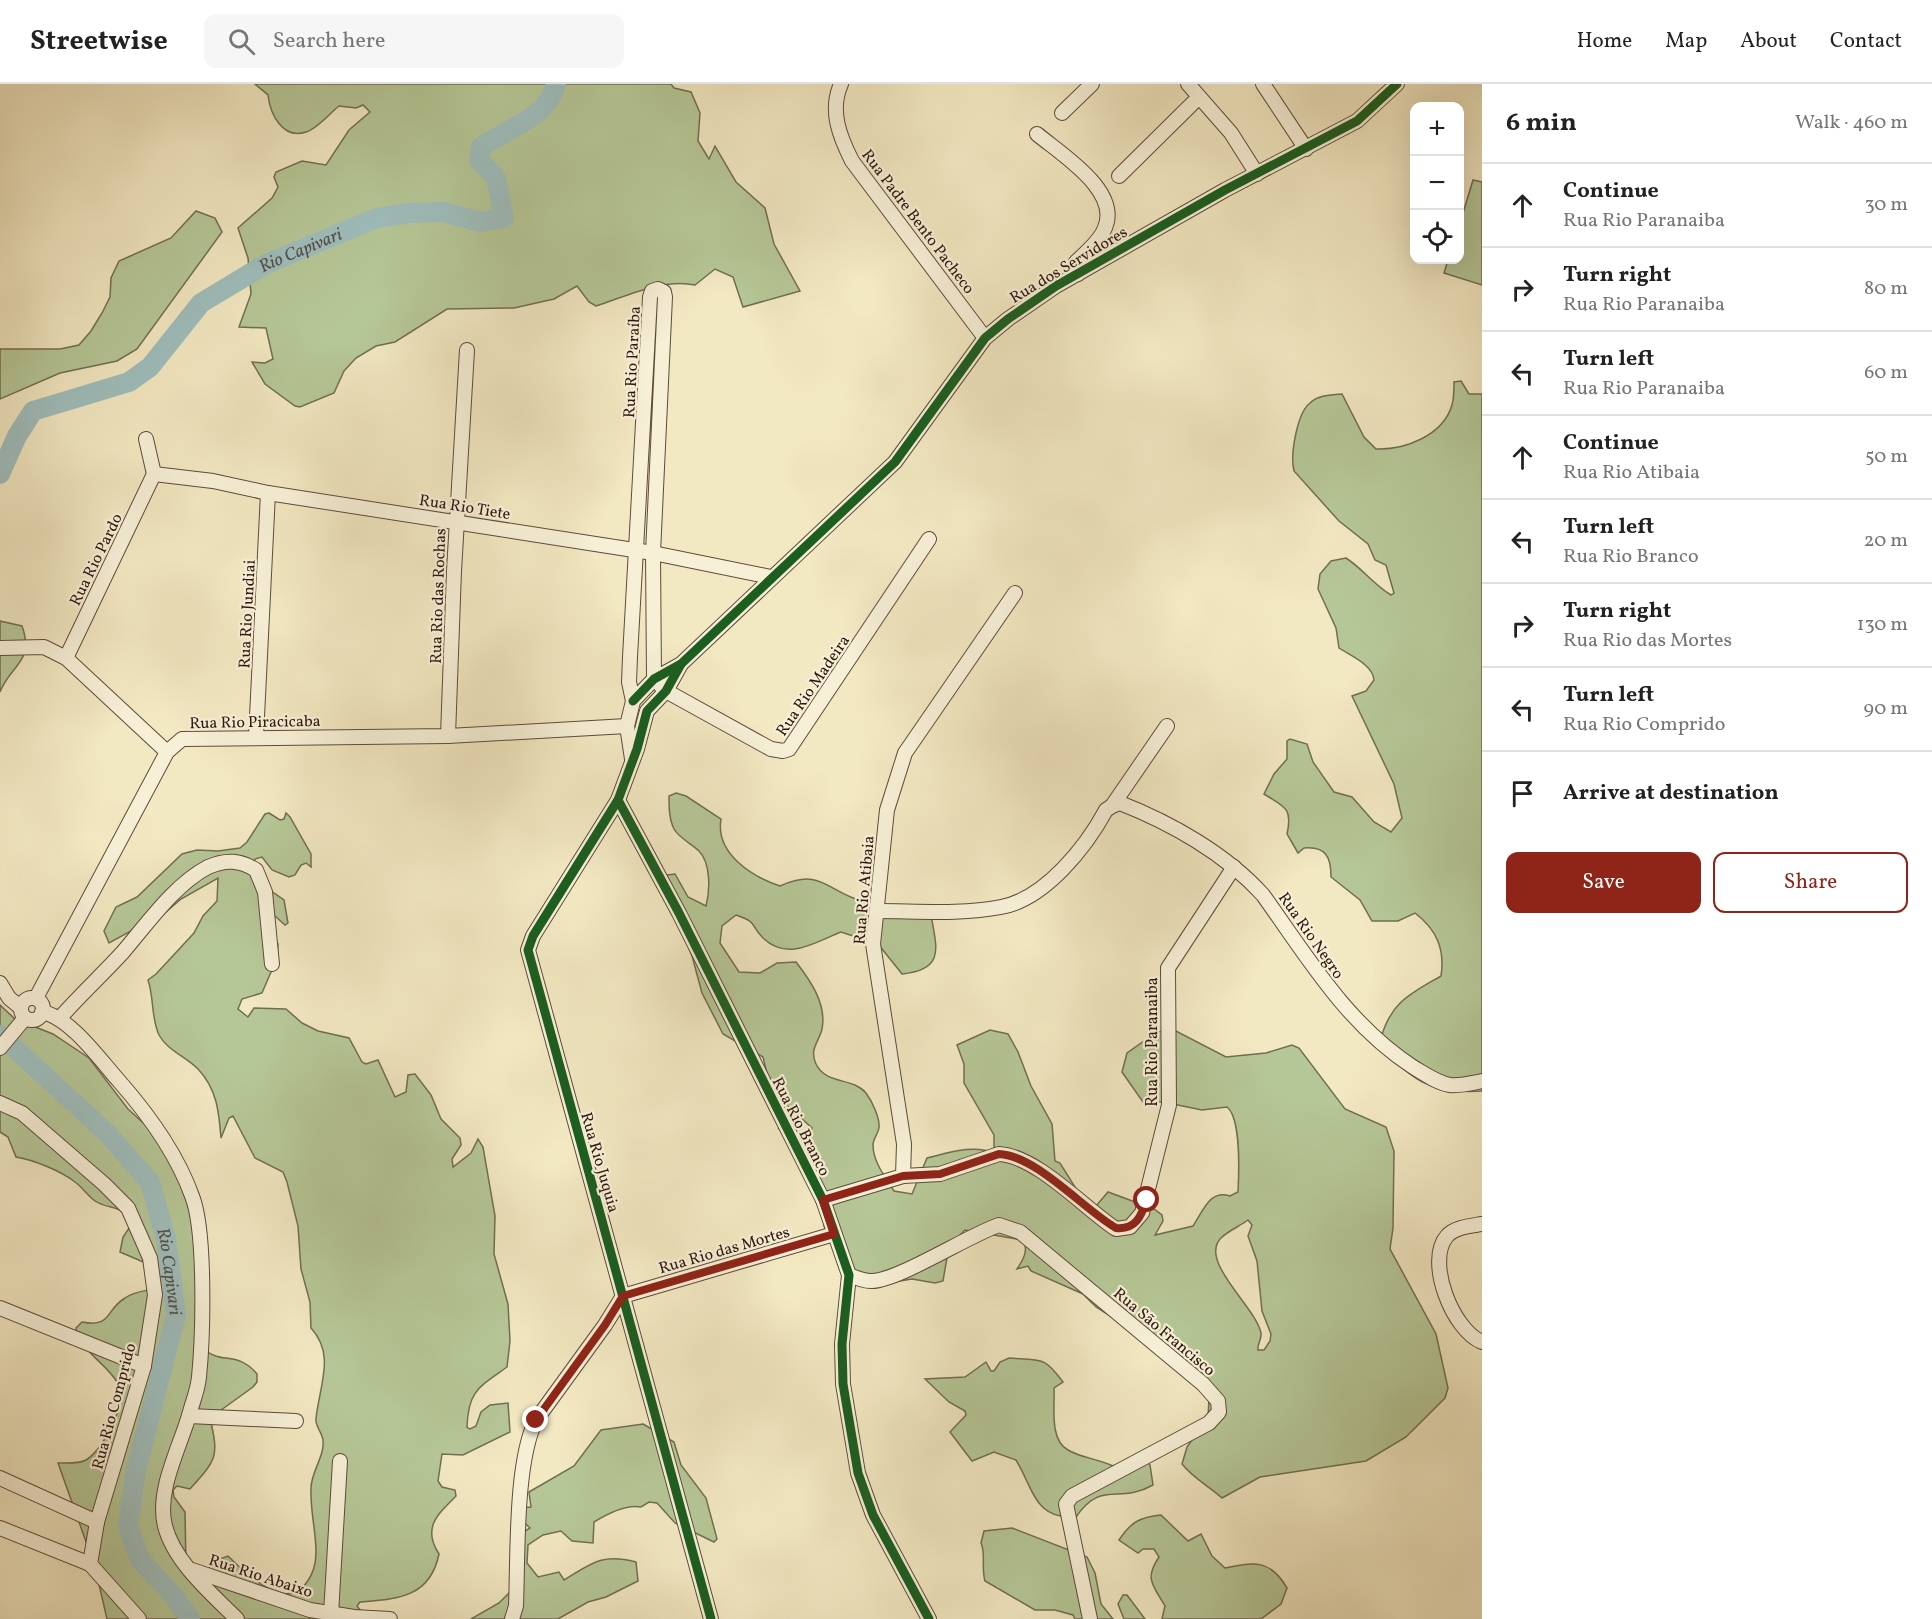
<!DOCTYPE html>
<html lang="en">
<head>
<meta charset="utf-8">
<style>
	:root { --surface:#fff; --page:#f6f6f6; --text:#222; --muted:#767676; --line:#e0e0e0; --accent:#8f2418 }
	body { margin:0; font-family:Vollkorn,serif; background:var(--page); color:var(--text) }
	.controls { position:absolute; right:18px; top:18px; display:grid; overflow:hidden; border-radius:12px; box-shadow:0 6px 24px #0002 }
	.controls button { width:54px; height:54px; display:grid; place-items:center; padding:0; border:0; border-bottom:2px solid var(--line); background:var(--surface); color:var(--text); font:30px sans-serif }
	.stop { position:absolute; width:18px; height:18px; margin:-14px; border:4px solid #8f2418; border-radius:50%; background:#fff }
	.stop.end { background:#8f2418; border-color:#fff; box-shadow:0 2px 6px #0008 }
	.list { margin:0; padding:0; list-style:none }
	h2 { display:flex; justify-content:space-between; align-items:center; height:78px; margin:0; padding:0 24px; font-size:26px }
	h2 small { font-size:20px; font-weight:400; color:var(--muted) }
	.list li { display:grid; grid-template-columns:39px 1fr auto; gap:18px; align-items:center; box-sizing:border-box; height:84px; padding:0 24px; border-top:2px solid var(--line) }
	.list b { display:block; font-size:22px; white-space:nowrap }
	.list p { margin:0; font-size:20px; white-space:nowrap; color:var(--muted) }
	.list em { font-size:20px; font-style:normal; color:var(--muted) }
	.actions { display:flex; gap:12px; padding:18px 24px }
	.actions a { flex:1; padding:14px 0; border:2px solid var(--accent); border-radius:12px; text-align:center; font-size:21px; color:var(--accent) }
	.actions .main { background:var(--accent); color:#fff }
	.icon { flex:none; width:33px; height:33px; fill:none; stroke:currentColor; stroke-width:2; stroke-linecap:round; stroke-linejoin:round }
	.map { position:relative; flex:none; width:1482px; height:1535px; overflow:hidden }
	header { display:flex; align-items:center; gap:36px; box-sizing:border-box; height:84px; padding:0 30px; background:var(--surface); border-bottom:2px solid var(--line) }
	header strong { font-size:28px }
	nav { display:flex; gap:33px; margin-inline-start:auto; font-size:21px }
	.search { width:420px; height:54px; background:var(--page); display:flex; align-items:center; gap:15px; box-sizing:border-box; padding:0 21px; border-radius:12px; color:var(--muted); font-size:22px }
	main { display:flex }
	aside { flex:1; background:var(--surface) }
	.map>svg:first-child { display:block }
	.green { fill:#b6c797; stroke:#716e52; stroke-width:1.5; fill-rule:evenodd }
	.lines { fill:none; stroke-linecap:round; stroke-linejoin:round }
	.river { stroke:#9fbebd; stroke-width:20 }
	.street-casing { stroke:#5e4a3a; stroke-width:16 }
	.street { stroke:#f7f0d7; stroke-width:14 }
	.cycleway-casing { stroke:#f7f0d7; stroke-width:13 }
	.cycleway { stroke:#1b5e20; stroke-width:9 }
	.route { stroke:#8f2418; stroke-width:8 }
	.labels { text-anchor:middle; stroke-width:4.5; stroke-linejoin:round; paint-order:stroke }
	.street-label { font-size:16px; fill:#2c150c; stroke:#f7f0d7 }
	.water-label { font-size:18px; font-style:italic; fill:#54504a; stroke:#f7f0d7 }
</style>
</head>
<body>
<header>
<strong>Streetwise</strong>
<div class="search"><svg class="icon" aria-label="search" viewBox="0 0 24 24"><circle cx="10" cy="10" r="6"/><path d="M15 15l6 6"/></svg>Search here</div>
<nav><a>Home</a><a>Map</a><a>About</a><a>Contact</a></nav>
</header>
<main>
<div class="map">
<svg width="1482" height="1535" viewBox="0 0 1482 1535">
	<rect width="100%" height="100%" fill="#f2e8c2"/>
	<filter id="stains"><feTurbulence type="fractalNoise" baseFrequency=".00333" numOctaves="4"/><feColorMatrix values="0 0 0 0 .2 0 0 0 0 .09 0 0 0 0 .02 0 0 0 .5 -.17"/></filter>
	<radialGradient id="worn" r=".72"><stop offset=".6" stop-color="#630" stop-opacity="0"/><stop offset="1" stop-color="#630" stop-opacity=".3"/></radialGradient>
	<g class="green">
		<path d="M 255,0 L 671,0 L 674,4 L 691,8 L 700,29 L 698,57 L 709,75 L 715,62 L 736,98 L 765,124 L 774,160 L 800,207 L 743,223 L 733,193 L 715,185 L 695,201 C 663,194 627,212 596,222 L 589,218 L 577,202 L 554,215 L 514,224 L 447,225 L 395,258 L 376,262 L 356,274 L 344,287 L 334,309 L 300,323 L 295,322 L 265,300 L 252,278 L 265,279 L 273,275 L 266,244 L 239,243 L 251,210 L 248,174 L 238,144 L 272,114 L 278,103 L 274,93 L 276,88 L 302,77 L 326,81 L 349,46 L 370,28 L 363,21 L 356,24 L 339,22 C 330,29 317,45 306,48 C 282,56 270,29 268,11 Z"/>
		<path d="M 1473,96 L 1482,98 L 1482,201 L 1444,189 L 1448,176 L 1460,176 L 1460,139 Z"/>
		<path d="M 196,127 L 215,134 L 222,148 L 137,265 L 117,277 L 60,289 L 0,315 L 0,265 L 60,265 L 79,261 L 91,247 L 102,229 L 110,213 L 111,194 L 119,177 L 171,154 Z"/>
		<path d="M 1461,297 L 1469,310 L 1482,310 L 1482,1007 C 1433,1010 1406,998 1381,954 C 1391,918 1410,910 1441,892 C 1445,865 1437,846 1415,829 L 1398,837 L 1372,837 L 1360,816 L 1331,793 C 1331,773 1326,762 1304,764 L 1298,769 L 1287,750 C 1293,723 1284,723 1264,710 L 1274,690 L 1287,675 L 1287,657 L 1290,655 L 1307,660 L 1313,678 L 1334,708 L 1352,713 L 1374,738 L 1391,748 L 1402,734 L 1394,700 L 1352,612 L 1366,607 L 1374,596 C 1373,581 1351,572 1339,564 L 1336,544 L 1318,505 L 1320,490 L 1331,477 L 1346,474 C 1363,485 1374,501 1391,511 L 1394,509 L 1386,481 L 1375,476 L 1368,460 L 1339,437 L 1294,387 C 1290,371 1297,329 1310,319 C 1318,311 1331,311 1342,310 L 1364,353 L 1376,365 C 1404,366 1443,352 1452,321 C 1454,315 1454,305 1454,298 Z"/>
		<path d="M 0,537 L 22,542 C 35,578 10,581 0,608 Z"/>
		<path d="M 676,709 L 686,712 L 721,735 C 715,770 753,793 780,802 C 823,783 826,808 865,818 C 886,823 908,823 930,823 C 934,859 950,885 902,890 L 878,860 L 841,848 C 815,858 788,878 763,854 C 749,840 759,839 736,831 L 722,842 L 720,859 L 739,888 L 760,889 L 777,879 L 796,878 C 810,896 827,920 822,945 C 819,958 809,965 816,980 C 826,1001 853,993 866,1009 C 872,1017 880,1034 879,1044 C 878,1050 873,1055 873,1061 C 873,1078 886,1094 894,1107 L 912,1110 L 927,1074 C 948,1069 974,1060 994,1069 L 994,1051 L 964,999 L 964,980 L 957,961 L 990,946 L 1008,950 L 1018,968 L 1031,1002 L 1052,1040 L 1055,1077 L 1060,1079 L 1088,1124 L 1096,1122 L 1108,1108 L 1154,1125 L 1162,1131 L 1163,1137 L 1155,1151 L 1193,1142 C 1203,1127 1210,1105 1230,1112 L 1238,1108 C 1239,1089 1241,1034 1227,1023 L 1202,1026 L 1163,1018 L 1143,1018 L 1122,988 L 1127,969 L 1157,948 L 1174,946 L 1226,973 L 1266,969 L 1292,961 L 1299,964 L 1345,1025 L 1386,1043 L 1394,1067 L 1393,1144 L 1390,1165 L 1436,1250 L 1448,1304 L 1445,1314 L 1406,1353 L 1366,1377 L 1260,1393 L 1222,1414 C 1209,1402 1194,1395 1182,1380 L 1187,1363 L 1208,1333 L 1209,1314 L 1192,1280 L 1176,1268 L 1140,1251 L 1096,1223 L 1083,1210 L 1031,1187 L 1028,1182 L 1017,1185 C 1023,1176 1029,1166 1023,1156 L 965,1146 L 949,1162 L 943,1197 L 935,1199 L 912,1195 L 869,1202 L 841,1176 L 824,1142 L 825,1135 L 797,1062 L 778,1044 L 791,1050 L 810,1050 L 812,1044 L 771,1007 L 763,973 L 723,950 L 702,909 L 692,872 L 664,798 L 667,791 L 675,790 L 688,813 L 706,822 C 710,807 711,779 699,767 C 692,760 679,754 674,745 C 669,735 669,723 669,712 ZM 1248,1136 L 1252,1141 L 1248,1152 L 1257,1177 L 1262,1227 L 1271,1250 L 1270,1257 L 1264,1266 L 1258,1266 C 1257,1260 1262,1255 1261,1249 C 1256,1223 1198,1177 1221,1154 C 1228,1147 1240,1142 1248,1136 Z"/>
		<path d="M 269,729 L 280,736 L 284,735 L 286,729 L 290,733 L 311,770 L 311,783 L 306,779 L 301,781 L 295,791 L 289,793 L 272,786 L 262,773 L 255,775 L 251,793 L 284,816 L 288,839 L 285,841 L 275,832 L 272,833 L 272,850 L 278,860 L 277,874 L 262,909 L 242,915 L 238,925 L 248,933 L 254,924 L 286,925 L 302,939 L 318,947 L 349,954 L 362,978 L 366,980 L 378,976 L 395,1013 L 406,1008 L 408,991 L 415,990 L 431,1011 L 441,1035 L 460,1054 L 461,1061 L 452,1075 L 453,1083 L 471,1069 L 478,1055 L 483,1063 L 495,1132 L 494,1170 L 508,1220 L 510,1257 L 507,1283 C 479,1303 468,1307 467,1343 L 470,1345 L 476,1342 L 481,1328 L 490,1321 L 508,1319 L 510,1348 L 463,1371 L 442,1370 L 438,1397 L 442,1403 L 455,1406 L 456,1412 C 437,1431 422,1444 439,1470 C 430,1514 397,1515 360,1518 L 357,1522 L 360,1526 L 387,1535 L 107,1535 L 95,1483 L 58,1379 C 66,1379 79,1380 86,1376 C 104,1365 129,1318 117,1298 C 106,1279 79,1266 76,1244 L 82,1238 C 112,1244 105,1226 125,1214 C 133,1208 144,1207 153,1205 L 148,1180 L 120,1168 L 123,1153 L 132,1140 C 125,1120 108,1126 95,1117 C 88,1112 82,1103 75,1098 C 61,1087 34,1076 16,1073 L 8,1053 L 0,1048 L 0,921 L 15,935 L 53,950 L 89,974 L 128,1025 L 152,1047 L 175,1079 L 196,1140 L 205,1266 C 221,1280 238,1267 257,1290 L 257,1298 L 253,1303 L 210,1334 C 219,1373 217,1375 190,1405 L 177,1402 L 173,1406 L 174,1413 L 185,1428 L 186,1482 L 216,1516 L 208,1493 L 211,1478 L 228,1472 C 245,1489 287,1530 307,1498 C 313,1490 316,1479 316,1468 C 316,1447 310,1426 311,1404 C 311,1388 325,1372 323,1356 C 322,1348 315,1342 316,1335 C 319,1302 336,1271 311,1244 L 310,1218 L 301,1185 L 298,1142 L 287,1098 L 283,1088 L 255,1074 L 233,1032 L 229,1034 L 221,1054 C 219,1028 217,1005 198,985 C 185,972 168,967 159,951 C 151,934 154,913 148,896 L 156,890 L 194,849 L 203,832 L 217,817 L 218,794 L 181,815 L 166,828 L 109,859 L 104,847 L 116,823 L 137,813 L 182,770 L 197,766 L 218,767 L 240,764 L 247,758 L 265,730 Z"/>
		<path d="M 1009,1274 C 1041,1277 1043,1271 1063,1298 L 1054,1304 C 1055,1322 1049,1356 1068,1366 C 1081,1374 1099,1375 1113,1382 L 1142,1371 L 1150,1381 L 1153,1401 C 1118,1421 1102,1395 1076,1433 C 1035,1436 1034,1406 1016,1376 L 994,1368 L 972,1377 L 950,1348 L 966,1331 L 965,1327 L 949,1318 L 925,1295 L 965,1293 L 986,1278 L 991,1287 L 994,1287 L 1000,1278 Z"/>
		<path d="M 643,1340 L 674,1358 L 681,1381 L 706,1414 L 717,1455 L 714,1458 L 675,1439 L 657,1419 L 649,1418 L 641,1423 C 626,1420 607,1430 594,1438 L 593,1459 L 572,1457 L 561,1447 L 543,1451 L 528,1461 L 527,1479 L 538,1493 L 559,1488 L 564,1496 C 592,1479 602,1469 636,1478 L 638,1497 L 606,1513 L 588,1518 L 558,1535 L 471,1535 L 499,1519 L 514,1504 L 519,1451 L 530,1444 L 514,1429 L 518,1424 L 531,1423 L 529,1408 L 574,1382 L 601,1346 Z"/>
		<path d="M 1161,1431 L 1188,1457 L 1201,1450 L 1212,1472 L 1225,1484 C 1255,1478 1270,1475 1287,1504 L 1281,1520 L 1261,1535 L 1162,1535 L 1165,1522 C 1153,1501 1144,1495 1159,1473 L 1154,1465 L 1143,1465 L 1138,1469 L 1119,1456 C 1131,1438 1140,1433 1161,1431 Z"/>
		<path d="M 1012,1444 L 1087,1473 L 1095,1489 L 1101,1520 L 1113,1535 L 1075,1535 L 1073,1531 L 1055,1526 L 1035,1526 L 985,1497 C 981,1484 986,1469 981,1459 L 984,1447 Z"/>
		<path d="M 1123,1511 L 1127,1511 L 1145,1535 L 1124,1535 L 1118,1520 Z"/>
	</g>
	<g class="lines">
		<g class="river">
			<path id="s1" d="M 0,390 L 17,352 L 33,327 L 129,298 L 150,283 L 201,219 L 266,180 L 377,134 L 409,129 L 443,128 L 481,138 L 504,134 L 496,94 L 479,76 L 481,63 C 505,46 549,33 556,0"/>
			<path id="s2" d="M 0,951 L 107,1049 L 150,1098 L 166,1155 L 176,1231 L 136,1386 L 128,1442 L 140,1476 L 173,1511 L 190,1535"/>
		</g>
		<defs>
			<g id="street">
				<path d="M 841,0 C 829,27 840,53 852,77 L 985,254"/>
				<path d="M 1188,0 L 1231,49 L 1257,90"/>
				<path d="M 1263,0 L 1306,65"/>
				<path d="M 1062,29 L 1092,0"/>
				<path d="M 1037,50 C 1062,71 1123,108 1104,146 C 1099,158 1085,169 1076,178 L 1078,190"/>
				<path d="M 1119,92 L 1199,13"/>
				<path d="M 146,355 L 154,390"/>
				<path d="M 154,390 L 213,397 L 268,409 L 653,469 L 771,493"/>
				<path d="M 0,564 L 44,563 L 66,574 L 167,668"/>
				<path d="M 66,574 L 154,390"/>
				<path d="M 681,580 L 666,607 L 647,627 L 637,665 L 618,716 L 533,852 L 528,866 L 711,1535"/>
				<path d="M 660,601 L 666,607 L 771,665 L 783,667 L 789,665 L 929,455"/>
				<path d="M 633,617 L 654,595 L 681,580 L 895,378 L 985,254 L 1008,235 L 1056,202 L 1225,106 L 1357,37 L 1397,0"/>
				<path d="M 448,652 L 454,487 L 467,266"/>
				<path d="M 256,653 L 268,409"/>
				<path d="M 632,675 L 627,642 L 633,617 L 629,598 L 630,573 L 650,213 L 652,207 L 658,205 L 664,208 L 665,213 L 653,469 L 654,595"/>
				<path d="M 618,716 L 679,829 L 823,1116 L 849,1191 L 842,1260 L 843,1300 L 858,1389 L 873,1431 L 929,1535"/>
				<path d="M 1112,722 L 1120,719 C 1171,739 1226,770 1263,811 C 1308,874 1347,940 1413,983 C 1425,990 1437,999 1450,1001 C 1461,1002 1472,999 1482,997"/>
				<path d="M 877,827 C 917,827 961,831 1001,823 C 1045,815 1086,763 1106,726 L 1112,722 L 1167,642"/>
				<path d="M 0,899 L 9,914 L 20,923"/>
				<circle cx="32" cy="925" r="11"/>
				<path d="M 36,914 L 167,668 L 182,655 L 448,652 L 627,642"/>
				<path d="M 42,928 C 70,933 101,977 119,997 C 148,1030 177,1070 192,1112 C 206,1147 203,1253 199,1293 C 198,1305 193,1317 190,1328 C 180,1364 156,1406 165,1442 C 174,1478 212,1510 237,1535"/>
				<path d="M 59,935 C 79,912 102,891 123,868 C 147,840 175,800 208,783 C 226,775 240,776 256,786 L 265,808 L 272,880"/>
				<path d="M 0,964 L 25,934"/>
				<path d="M 0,1019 L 22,1029 L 104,1100 L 128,1124 L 150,1174 L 155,1211 L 144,1282 L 97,1438 L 90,1480 L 139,1535"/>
				<path d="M 903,1092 L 940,1090 L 999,1070 C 1037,1072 1084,1124 1116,1145 L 1130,1143 L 1142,1129 L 1169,1021 L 1168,884 L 1234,783"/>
				<path d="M 823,1116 L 903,1092 L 904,1060 L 873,860 L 887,726 L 905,669 L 1015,509"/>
				<path d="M 1482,1140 C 1470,1142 1455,1143 1447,1152 C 1425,1177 1453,1247 1482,1258"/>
				<path d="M 849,1191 C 856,1194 863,1197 871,1197 C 896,1198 969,1151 999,1141 L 1020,1148 L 1203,1300 L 1218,1317 L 1219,1328 L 1209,1339 L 1072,1412 L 1066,1420 L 1090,1535"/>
				<path d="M 0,1224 L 144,1282"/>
				<path d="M 189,1332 L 296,1337"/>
				<path d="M 0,1394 L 97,1438"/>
				<path d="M 0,1444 L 90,1480"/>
				<path d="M 192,1486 L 310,1526 L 354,1533 L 390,1535"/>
				<path d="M 331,1530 L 340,1377"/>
				<path d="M 512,1535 L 516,1522 C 518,1472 515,1378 536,1336 L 605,1241 L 623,1212 L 834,1150"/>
			</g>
		</defs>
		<use href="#street" class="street-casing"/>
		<use href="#street" class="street"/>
		<defs>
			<g id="cycleway">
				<path d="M 681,580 L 666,607 L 647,627 L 637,665 L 618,716 L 533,852 L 528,866 L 711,1535"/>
				<path d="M 633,617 L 654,595 L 681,580 L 895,378 L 985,254 L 1008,235 L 1056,202 L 1225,106 L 1357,37 L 1397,0"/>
				<path d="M 618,716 L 679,829 L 823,1116 L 849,1191 L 842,1260 L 843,1300 L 858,1389 L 873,1431 L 929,1535"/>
			</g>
		</defs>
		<use href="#cycleway" class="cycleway-casing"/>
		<use href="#cycleway" class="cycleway"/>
	</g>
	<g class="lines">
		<path class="route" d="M 536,1336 L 605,1241 L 623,1212 L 834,1150 L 823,1116 L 903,1092 L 940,1090 L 999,1070 C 1037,1072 1083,1125 1116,1144 C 1136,1146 1141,1132 1147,1116"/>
	</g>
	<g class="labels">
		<g class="street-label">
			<text transform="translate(919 137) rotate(53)" y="6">Rua Padre Bento Pacheco</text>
			<text transform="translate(1068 180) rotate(-31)" y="6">Rua dos Servidores</text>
			<text transform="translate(631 278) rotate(-87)" y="6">Rua Rio Paraíba</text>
			<text transform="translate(465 422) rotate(9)" y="6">Rua Rio Tiete</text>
			<text transform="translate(95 475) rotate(-64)" y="6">Rua Rio Pardo</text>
			<text transform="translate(437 512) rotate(-88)" y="6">Rua Rio das Rochas</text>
			<text transform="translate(246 530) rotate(-87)" y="6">Rua Rio Jundiai</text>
			<text transform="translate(812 601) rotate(-56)" y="6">Rua Rio Madeira</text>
			<text transform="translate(255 637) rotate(-1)" y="6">Rua Rio Piracicaba</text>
			<text transform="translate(863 806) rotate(-85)" y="6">Rua Rio Atibaia</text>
			<text transform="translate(1312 851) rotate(55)" y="6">Rua Rio Negro</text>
			<text transform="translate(1151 958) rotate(-90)" y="6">Rua Rio Paranaiba</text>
			<text transform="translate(802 1042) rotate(63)" y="6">Rua Rio Branco</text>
			<text transform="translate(601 1078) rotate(74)" y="6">Rua Rio Juquia</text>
			<text transform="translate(724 1165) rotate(-16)" y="6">Rua Rio das Mortes</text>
			<text transform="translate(1165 1247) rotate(40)" y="6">Rua São Francisco</text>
			<text transform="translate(113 1322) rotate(-75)" y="6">Rua Rio Comprido</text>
			<text transform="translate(261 1491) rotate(18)" y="6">Rua Rio Abaixo</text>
		</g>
		<g class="water-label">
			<text dy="6" stroke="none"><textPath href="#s1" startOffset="392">Rio Capivari</textPath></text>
			<text dy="6" stroke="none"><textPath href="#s2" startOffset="302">Rio Capivari</textPath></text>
		</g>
	</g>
	<rect width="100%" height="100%" filter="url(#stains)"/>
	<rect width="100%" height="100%" fill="url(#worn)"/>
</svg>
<div class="controls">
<button>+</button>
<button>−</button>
<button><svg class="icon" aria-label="locate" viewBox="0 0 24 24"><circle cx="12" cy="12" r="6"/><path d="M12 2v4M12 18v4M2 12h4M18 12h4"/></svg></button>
</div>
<div class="stop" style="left:1147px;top:1116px"></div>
<div class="stop end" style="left:536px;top:1336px"></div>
</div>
<aside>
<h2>6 min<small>Walk · 460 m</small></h2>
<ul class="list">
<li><svg class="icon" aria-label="ahead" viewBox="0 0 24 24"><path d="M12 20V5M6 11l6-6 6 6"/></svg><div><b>Continue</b><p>Rua Rio Paranaiba</p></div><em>30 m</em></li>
<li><svg class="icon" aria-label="right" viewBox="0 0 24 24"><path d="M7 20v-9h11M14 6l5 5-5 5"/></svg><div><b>Turn right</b><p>Rua Rio Paranaiba</p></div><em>80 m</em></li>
<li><svg class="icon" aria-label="left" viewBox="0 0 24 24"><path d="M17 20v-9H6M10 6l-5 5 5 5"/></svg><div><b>Turn left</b><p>Rua Rio Paranaiba</p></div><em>60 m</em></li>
<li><svg class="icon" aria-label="ahead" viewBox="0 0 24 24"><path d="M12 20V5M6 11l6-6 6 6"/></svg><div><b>Continue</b><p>Rua Rio Atibaia</p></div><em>50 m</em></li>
<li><svg class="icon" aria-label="left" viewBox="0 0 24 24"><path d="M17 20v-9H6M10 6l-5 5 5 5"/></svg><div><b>Turn left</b><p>Rua Rio Branco</p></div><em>20 m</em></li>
<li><svg class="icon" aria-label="right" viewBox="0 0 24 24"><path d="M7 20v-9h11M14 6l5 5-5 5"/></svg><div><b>Turn right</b><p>Rua Rio das Mortes</p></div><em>130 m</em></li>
<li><svg class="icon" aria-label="left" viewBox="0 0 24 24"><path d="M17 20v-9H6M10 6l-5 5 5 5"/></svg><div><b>Turn left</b><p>Rua Rio Comprido</p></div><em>90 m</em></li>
<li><svg class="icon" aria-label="arrive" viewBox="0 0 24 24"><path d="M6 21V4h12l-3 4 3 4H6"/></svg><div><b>Arrive at destination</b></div></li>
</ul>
<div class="actions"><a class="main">Save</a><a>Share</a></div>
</aside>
</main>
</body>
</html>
